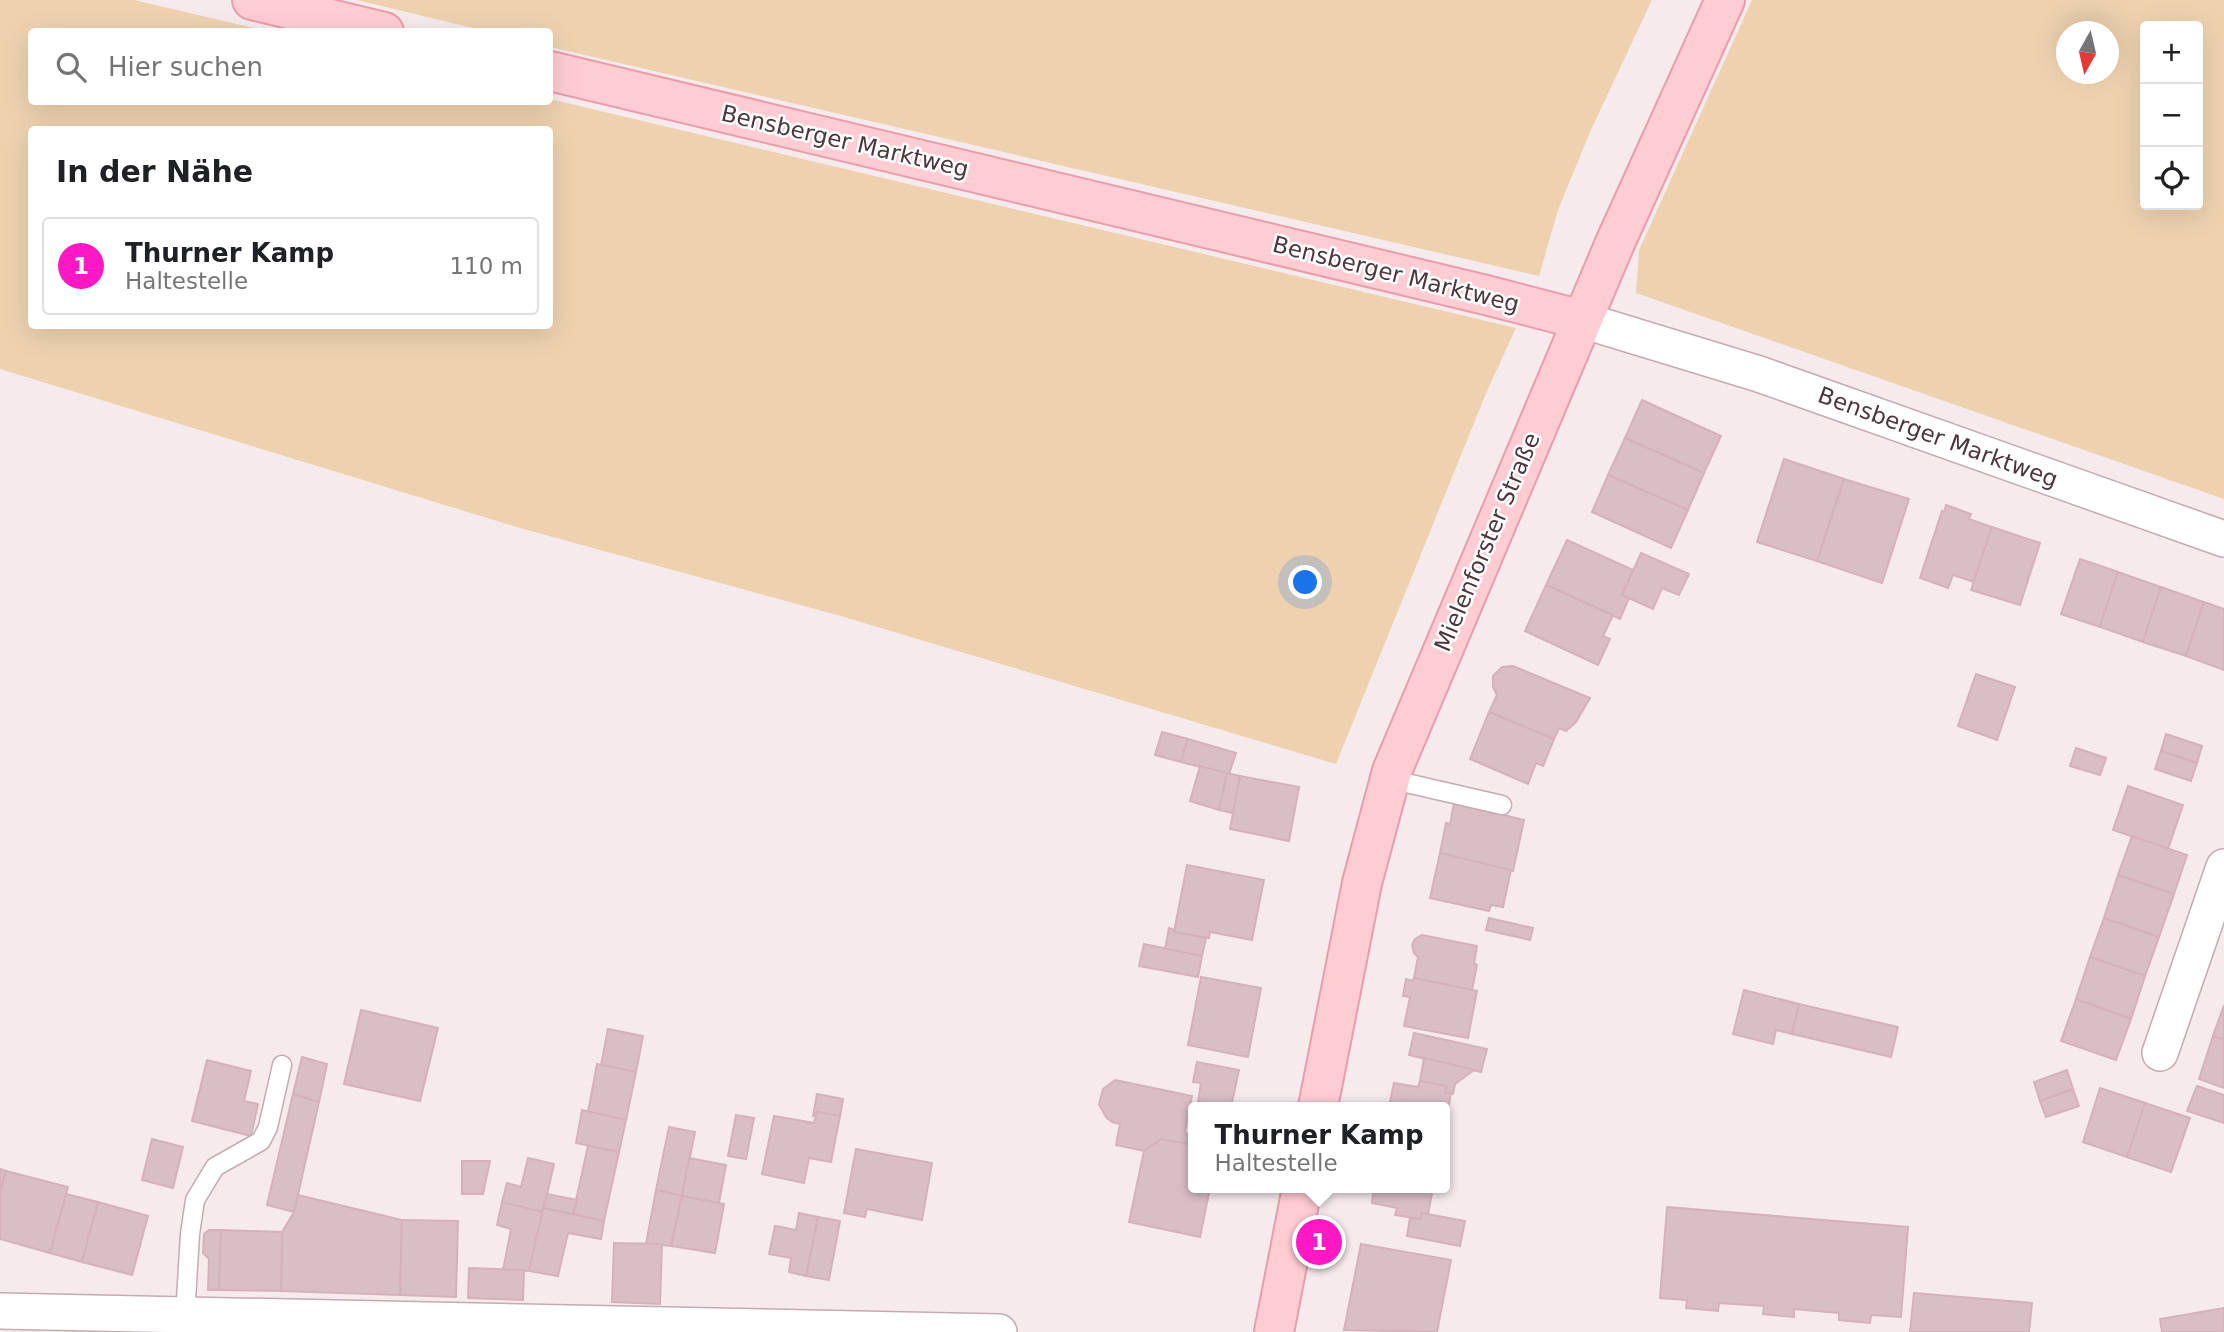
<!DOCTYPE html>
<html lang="de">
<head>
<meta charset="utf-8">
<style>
	:root { --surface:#fff; --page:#f2f2f2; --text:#202124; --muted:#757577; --line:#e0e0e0; --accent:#ff19c5 }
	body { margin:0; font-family:"DejaVu Sans",sans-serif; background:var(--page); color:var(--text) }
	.controls { position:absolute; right:21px; top:21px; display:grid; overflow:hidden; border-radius:7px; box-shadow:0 7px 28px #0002 }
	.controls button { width:63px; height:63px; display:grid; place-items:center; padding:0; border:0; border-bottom:2px solid var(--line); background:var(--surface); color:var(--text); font:35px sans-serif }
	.compass { position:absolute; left:2056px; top:21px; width:63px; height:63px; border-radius:50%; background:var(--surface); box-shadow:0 7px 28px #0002; rotate:188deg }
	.you { position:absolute; left:1306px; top:583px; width:24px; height:24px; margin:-18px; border:5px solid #fff; border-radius:50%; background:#1a73e8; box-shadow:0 0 0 10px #1a73e833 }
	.badge { display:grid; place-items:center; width:46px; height:46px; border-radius:50%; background:var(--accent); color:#fff; font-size:23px; font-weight:700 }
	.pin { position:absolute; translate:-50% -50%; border:4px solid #fff; box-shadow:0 2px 7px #0006 }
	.popup { position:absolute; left:1188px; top:1102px; width:262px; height:91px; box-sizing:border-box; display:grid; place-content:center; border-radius:7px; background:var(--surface); filter:drop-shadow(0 2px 5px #0005); font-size:23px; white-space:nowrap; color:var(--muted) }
	.popup b { font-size:26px; color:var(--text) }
	.popup::after { content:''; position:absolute; left:50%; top:100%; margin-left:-14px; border:14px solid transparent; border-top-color:var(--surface) }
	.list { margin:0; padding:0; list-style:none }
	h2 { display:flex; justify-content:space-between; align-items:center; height:91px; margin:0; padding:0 28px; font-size:30px }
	h2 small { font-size:23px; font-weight:400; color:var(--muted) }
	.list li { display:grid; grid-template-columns:46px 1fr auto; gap:21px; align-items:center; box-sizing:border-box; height:98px; margin:0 14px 14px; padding:0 14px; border:2px solid var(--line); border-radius:7px }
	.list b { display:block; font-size:26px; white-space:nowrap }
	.list p { margin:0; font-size:23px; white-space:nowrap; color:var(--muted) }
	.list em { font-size:23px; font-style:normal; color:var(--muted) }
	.icon { flex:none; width:38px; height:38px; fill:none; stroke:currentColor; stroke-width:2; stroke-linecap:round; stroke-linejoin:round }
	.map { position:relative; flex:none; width:2224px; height:1332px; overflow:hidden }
	.search { position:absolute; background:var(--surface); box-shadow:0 7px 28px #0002; left:28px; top:28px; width:525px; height:77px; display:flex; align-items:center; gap:18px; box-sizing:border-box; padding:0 24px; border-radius:7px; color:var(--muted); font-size:26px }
	.panel { position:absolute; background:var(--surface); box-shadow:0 7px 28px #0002; left:28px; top:126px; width:525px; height:203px; border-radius:7px }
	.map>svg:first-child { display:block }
	.green { fill:#eed2b0; fill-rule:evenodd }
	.building { fill:#d9bec6; stroke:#d5b1bb; stroke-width:2 }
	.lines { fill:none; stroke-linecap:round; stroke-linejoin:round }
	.lane-casing { stroke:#c3abb1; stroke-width:21 }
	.street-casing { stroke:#c3abb1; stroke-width:38 }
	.secondary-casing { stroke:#e79eaa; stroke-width:42 }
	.lane { stroke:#fff; stroke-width:18 }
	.street { stroke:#fff; stroke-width:35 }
	.secondary { stroke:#ffccd3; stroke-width:38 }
	.labels { text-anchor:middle; stroke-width:5; stroke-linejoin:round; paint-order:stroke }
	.street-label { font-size:23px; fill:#4c373d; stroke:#fff }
</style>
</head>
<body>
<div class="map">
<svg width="2224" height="1332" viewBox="0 0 2224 1332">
	<rect width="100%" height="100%" fill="#f6eaed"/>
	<g class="green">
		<path d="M 0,0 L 134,0 L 267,31 L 32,32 L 32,102 L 550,102 L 550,99 L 1516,328 L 1487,391 L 1336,764 L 837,615 L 520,528 L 0,369 ZM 32,130 L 550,130 L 550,326 L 32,326 Z"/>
		<path d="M 357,0 L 1652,0 L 1590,132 L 1558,210 L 1539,276 L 550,47 L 550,32 L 485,31 Z"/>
		<path d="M 1752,0 L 2224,0 L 2224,499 L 1636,293 L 1639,250 ZM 2198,26 L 2198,205 L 2145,205 L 2145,26 ZM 2066,32 L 2108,32 L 2108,74 L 2066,74 Z"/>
	</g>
	<g class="building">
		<path d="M 1642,400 L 1721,436 L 1704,473 L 1625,438 Z"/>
		<path d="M 1625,438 L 1704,473 L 1688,510 L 1608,475 Z"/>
		<path d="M 1784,459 L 1844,479 L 1817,561 L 1757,542 Z"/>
		<path d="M 1608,475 L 1688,510 L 1671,548 L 1592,512 Z"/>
		<path d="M 1844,479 L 1909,499 L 1882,583 L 1817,561 Z"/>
		<path d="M 1946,505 L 1971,514 L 1969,519 L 1992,527 L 1974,582 L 1953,575 L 1948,588 L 1920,578 L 1942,511 L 1944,512 Z"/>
		<path d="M 1992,527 L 2040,543 L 2020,605 L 1971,590 Z"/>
		<path d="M 1567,540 L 1633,570 L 1622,595 L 1629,598 L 1620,619 L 1546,585 Z"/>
		<path d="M 1641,553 L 1689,574 L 1679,595 L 1662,588 L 1653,609 L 1622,595 Z"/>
		<path d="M 2080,559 L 2118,572 L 2100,627 L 2061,614 Z"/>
		<path d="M 2118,572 L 2161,587 L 2143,642 L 2100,627 Z"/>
		<path d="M 1546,585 L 1613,615 L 1603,636 L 1610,639 L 1598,665 L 1525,631 Z"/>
		<path d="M 2161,587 L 2204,602 L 2186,656 L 2143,642 Z"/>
		<path d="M 2204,602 L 2224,609 L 2224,670 L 2186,656 Z"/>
		<path d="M 1513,666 L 1590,698 L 1576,722 L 1566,731 L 1559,728 L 1554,739 L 1489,712 L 1497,695 L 1493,687 L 1493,676 L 1502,667 Z"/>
		<path d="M 1976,674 L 2015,687 L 1997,740 L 1958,726 Z"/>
		<path d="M 1489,712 L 1554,739 L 1543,766 L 1536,763 L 1528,784 L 1470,759 Z"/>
		<path d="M 1162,732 L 1188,739 L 1181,762 L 1155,755 Z"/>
		<path d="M 2166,734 L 2202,746 L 2197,763 L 2161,751 Z"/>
		<path d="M 1188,739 L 1236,753 L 1229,774 L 1181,762 Z"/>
		<path d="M 2076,748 L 2106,758 L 2100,775 L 2070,766 Z"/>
		<path d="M 2161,751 L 2197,763 L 2191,781 L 2155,769 Z"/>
		<path d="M 1200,766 L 1227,773 L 1219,810 L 1190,801 Z"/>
		<path d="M 1227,773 L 1240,776 L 1233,813 L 1219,810 Z"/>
		<path d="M 1240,776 L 1299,787 L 1289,841 L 1230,829 Z"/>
		<path d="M 2128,786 L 2183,805 L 2168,849 L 2113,830 Z"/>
		<path d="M 1454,803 L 1524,820 L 1513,871 L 1440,853 L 1446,823 L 1450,824 Z"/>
		<path d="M 2132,836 L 2187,855 L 2174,894 L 2118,875 Z"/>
		<path d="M 1440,853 L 1511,870 L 1503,907 L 1491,905 L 1489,911 L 1430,898 Z"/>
		<path d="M 1187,865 L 1264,880 L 1252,940 L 1210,932 L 1209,938 L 1174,932 Z"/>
		<path d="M 2118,875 L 2174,894 L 2159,937 L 2104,918 Z"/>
		<path d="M 1489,918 L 1533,928 L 1530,940 L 1486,930 Z"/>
		<path d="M 2104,918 L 2159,937 L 2145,976 L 2090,957 Z"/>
		<path d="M 1169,928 L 1174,930 L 1174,932 L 1206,938 L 1202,956 L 1165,949 Z"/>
		<path d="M 1422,935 L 1477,946 L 1474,963 L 1477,965 L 1472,990 L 1414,978 L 1418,957 L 1414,953 L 1412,945 L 1415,939 Z"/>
		<path d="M 1144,944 L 1202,956 L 1198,977 L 1139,966 Z"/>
		<path d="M 2090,957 L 2145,976 L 2131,1019 L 2076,999 Z"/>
		<path d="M 1201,977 L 1261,988 L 1248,1057 L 1188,1045 Z"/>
		<path d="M 1414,978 L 1477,991 L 1468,1038 L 1404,1026 L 1410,997 L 1403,996 L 1406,979 L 1413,981 Z"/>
		<path d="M 1744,990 L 1799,1004 L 1792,1034 L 1776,1030 L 1773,1044 L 1733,1034 Z"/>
		<path d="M 2076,999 L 2131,1019 L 2116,1060 L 2061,1041 Z"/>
		<path d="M 1799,1004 L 1898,1027 L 1891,1057 L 1792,1034 Z"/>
		<path d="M 2224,1005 L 2224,1040 L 2213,1036 Z"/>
		<path d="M 361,1010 L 438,1028 L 420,1101 L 344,1084 Z"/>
		<path d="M 608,1029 L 643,1036 L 636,1072 L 601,1065 Z"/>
		<path d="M 1414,1033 L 1487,1049 L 1481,1072 L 1409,1055 Z"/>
		<path d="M 2213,1036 L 2224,1040 L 2224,1088 L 2199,1079 Z"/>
		<path d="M 302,1057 L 327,1064 L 319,1102 L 293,1094 Z"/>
		<path d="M 1424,1058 L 1474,1070 L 1455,1084 L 1453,1094 L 1445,1093 L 1447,1086 L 1420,1081 Z"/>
		<path d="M 207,1060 L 251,1071 L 244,1101 L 258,1104 L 251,1136 L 192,1121 Z"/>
		<path d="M 1197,1062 L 1239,1070 L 1231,1107 L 1198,1102 L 1201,1083 L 1193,1082 Z"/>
		<path d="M 597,1064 L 636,1072 L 626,1120 L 588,1112 Z"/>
		<path d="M 2067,1070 L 2073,1089 L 2040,1101 L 2034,1082 Z"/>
		<path d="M 1115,1080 L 1192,1096 L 1185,1131 L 1192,1145 L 1161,1139 L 1144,1151 L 1116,1145 L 1120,1124 L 1112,1122 L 1106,1117 L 1099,1104 L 1103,1089 Z"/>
		<path d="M 1420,1081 L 1447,1086 L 1445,1093 L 1451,1093 L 1445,1126 L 1445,1107 L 1389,1107 L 1394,1083 L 1418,1087 Z"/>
		<path d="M 2197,1086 L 2224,1095 L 2224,1123 L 2187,1111 Z"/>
		<path d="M 2100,1088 L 2145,1103 L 2127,1157 L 2083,1142 Z"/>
		<path d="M 2073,1089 L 2079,1106 L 2046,1117 L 2040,1101 Z"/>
		<path d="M 293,1094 L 319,1102 L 294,1212 L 267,1205 Z"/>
		<path d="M 817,1094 L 843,1099 L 840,1116 L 817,1112 L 816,1116 L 813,1116 Z"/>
		<path d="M 2145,1103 L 2190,1118 L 2171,1172 L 2127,1157 Z"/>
		<path d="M 582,1110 L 626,1120 L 619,1152 L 576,1143 Z"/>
		<path d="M 817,1112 L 840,1116 L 831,1162 L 809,1158 L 804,1183 L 762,1174 L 774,1116 L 814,1123 Z"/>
		<path d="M 736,1115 L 754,1118 L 746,1159 L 728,1156 Z"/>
		<path d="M 669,1127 L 695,1132 L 682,1196 L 656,1190 Z"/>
		<path d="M 152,1139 L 183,1147 L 173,1188 L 142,1180 Z"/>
		<path d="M 1161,1139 L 1193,1145 L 1193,1188 L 1210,1188 L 1200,1237 L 1129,1222 L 1144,1151 Z"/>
		<path d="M 588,1146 L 619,1152 L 604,1221 L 573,1214 Z"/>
		<path d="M 856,1149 L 932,1163 L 922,1220 L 867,1209 L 865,1217 L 844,1213 Z"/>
		<path d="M 528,1158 L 554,1164 L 543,1212 L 502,1202 L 507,1183 L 521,1187 Z"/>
		<path d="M 689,1158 L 726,1165 L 719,1203 L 682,1196 Z"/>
		<path d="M 462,1161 L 490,1161 L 483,1194 L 462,1194 Z"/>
		<path d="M 0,1169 L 6,1171 L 0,1193 Z"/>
		<path d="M 6,1171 L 68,1187 L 50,1253 L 0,1239 L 0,1193 Z"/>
		<path d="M 1374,1188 L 1433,1188 L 1428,1214 L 1422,1213 L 1421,1219 L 1395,1215 L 1397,1208 L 1372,1203 Z"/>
		<path d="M 656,1190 L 682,1196 L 671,1246 L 646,1244 Z"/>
		<path d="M 66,1194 L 98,1202 L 82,1262 L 50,1253 Z"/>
		<path d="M 547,1194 L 577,1200 L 573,1214 L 543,1208 Z"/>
		<path d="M 298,1195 L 402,1220 L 400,1295 L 281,1291 L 282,1232 L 294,1212 Z"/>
		<path d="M 682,1196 L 724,1204 L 715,1253 L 671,1246 Z"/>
		<path d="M 98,1202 L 148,1216 L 132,1275 L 82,1262 Z"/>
		<path d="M 502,1202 L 543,1212 L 529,1271 L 503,1270 L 511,1229 L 497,1225 Z"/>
		<path d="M 1667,1207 L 1908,1227 L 1901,1317 L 1871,1315 L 1870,1323 L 1839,1320 L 1839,1313 L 1794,1309 L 1794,1317 L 1763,1314 L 1764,1306 L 1719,1303 L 1718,1311 L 1686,1308 L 1687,1300 L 1660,1298 Z"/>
		<path d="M 543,1208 L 604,1221 L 601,1239 L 568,1233 L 558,1276 L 529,1271 Z"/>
		<path d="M 799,1213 L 818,1217 L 806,1276 L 789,1272 L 791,1258 L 769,1254 L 775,1226 L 796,1230 Z"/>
		<path d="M 1422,1213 L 1465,1221 L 1460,1246 L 1407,1236 L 1410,1218 L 1421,1219 Z"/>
		<path d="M 818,1217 L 840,1221 L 829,1280 L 806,1276 Z"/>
		<path d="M 402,1220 L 458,1221 L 456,1297 L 400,1295 Z"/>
		<path d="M 209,1230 L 221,1230 L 219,1290 L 208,1290 L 209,1259 L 203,1253 L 204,1234 Z"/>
		<path d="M 221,1230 L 282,1232 L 281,1291 L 219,1290 Z"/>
		<path d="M 614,1243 L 662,1244 L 660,1304 L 612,1302 Z"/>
		<path d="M 1361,1244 L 1451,1260 L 1437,1332 L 1344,1330 Z"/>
		<path d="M 469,1268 L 524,1270 L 523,1300 L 468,1298 Z"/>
		<path d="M 1914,1293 L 2032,1303 L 2029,1332 L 1910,1332 Z"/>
		<path d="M 2224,1308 L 2224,1332 L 2162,1332 L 2160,1319 Z"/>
	</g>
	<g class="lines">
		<defs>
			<g id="lane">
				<path d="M 1389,779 L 1502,805"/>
				<path d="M 185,1316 L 190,1234 L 195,1200 L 215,1167 L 261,1141 L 268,1127 L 282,1065"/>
			</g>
			<g id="street">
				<path d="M 1582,320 L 1759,374 L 2224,539"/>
				<path d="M 2160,1053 L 2224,867"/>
				<path d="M 0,1311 L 999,1332"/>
			</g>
			<g id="secondary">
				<path d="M 252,0 L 384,32"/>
				<path d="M 550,71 L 1486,295 L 1582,320"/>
				<path d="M 1318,1107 L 1362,883 L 1392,771 L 1615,243 L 1725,0"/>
				<path d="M 1274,1332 L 1302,1188"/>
			</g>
		</defs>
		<use href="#lane" class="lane-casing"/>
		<use href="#street" class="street-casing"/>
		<use href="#secondary" class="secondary-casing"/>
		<use href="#lane" class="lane"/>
		<use href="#street" class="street"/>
		<use href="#secondary" class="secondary"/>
	</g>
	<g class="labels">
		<g class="street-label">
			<text transform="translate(845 141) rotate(13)" y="8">Bensberger Marktweg</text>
			<text transform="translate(1396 274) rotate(14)" y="8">Bensberger Marktweg</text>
			<text transform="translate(1938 437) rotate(20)" y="8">Bensberger Marktweg</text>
			<text transform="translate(1487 542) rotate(-67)" y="8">Mielenforster Straße</text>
		</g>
	</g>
</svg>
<div class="controls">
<button>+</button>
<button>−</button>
<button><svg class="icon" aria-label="locate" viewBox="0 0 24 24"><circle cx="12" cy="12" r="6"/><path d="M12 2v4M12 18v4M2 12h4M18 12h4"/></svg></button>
</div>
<svg class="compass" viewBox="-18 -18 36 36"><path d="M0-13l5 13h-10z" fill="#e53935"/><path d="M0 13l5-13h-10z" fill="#757577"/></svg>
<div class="you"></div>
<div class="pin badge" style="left:1319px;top:1242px">1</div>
<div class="popup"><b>Thurner Kamp</b>Haltestelle</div>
<div class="search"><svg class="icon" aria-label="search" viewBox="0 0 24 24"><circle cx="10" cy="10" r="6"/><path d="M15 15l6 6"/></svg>Hier suchen</div>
<section class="panel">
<h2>In der Nähe<small></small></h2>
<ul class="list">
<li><span class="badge">1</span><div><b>Thurner Kamp</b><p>Haltestelle</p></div><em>110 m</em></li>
</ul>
</section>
</div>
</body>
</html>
